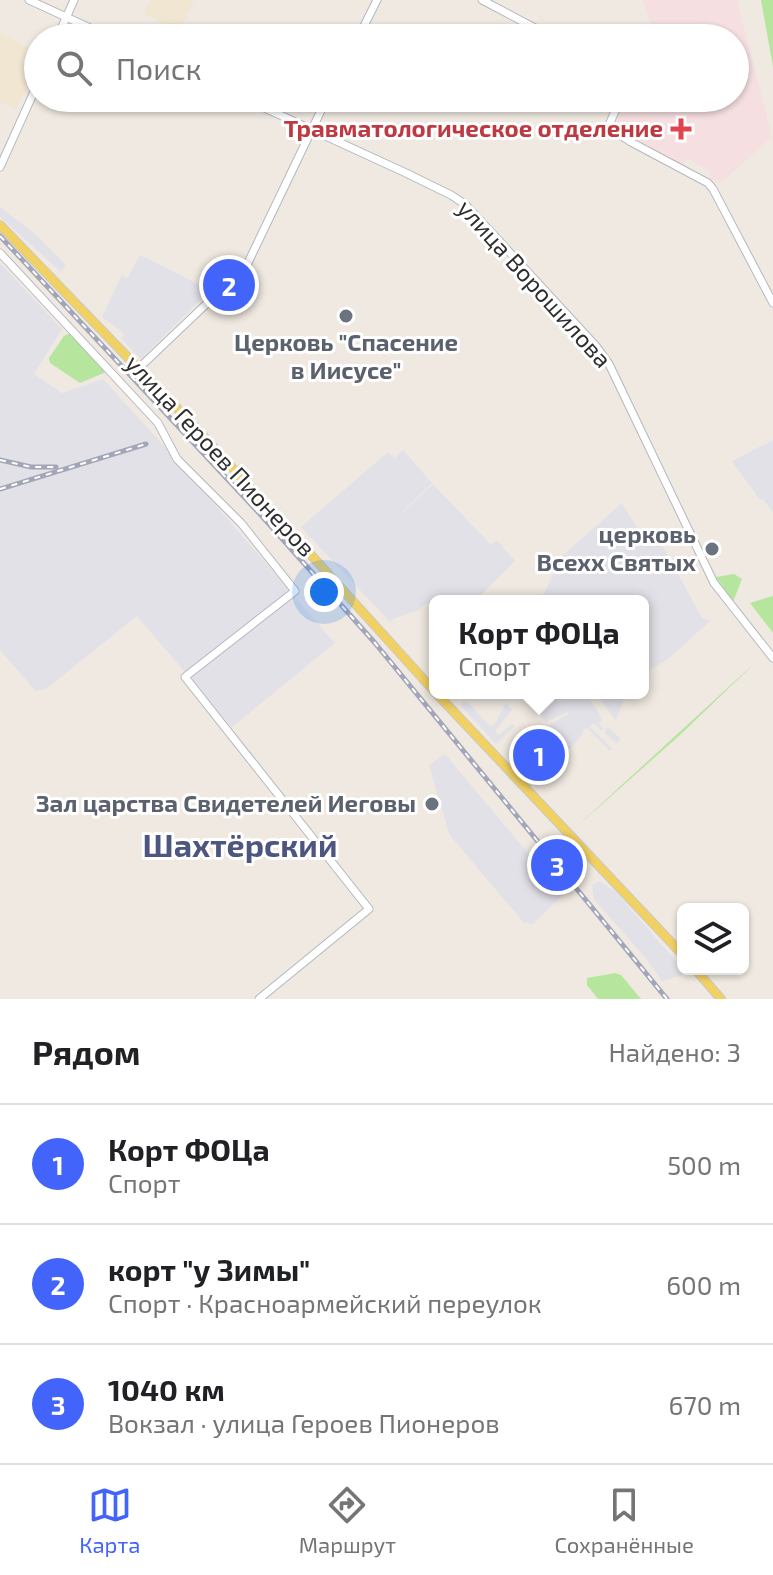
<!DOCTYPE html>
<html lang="ru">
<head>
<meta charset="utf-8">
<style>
	:root { --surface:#fff; --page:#f6f6f6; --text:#202124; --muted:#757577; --line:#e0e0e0; --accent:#4264fb }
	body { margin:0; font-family:"Exo 2",sans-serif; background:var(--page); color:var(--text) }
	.controls { position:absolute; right:24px; bottom:24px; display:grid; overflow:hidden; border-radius:12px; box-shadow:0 2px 6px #0004 }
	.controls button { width:72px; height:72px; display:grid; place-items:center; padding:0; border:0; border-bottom:2px solid var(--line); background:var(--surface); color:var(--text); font:40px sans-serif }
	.you { position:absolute; left:324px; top:592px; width:28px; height:28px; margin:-20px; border:6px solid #fff; border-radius:50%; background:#1a73e8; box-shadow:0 0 0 12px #1a73e833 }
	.badge { display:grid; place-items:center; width:52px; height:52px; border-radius:50%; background:var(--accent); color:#fff; font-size:26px; font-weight:700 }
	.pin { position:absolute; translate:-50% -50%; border:4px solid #fff; box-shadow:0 2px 8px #0006 }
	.popup { position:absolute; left:429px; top:595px; width:220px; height:104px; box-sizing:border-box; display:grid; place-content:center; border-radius:12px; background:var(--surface); filter:drop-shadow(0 2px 6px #0005); font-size:26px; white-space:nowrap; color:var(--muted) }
	.popup b { font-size:30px; color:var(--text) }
	.popup::after { content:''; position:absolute; left:50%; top:100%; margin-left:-16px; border:16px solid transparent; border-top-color:var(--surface) }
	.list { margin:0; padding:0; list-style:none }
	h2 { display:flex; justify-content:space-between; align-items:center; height:104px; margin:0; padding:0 32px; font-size:34px }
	h2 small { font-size:26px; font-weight:400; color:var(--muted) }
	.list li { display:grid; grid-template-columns:52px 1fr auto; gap:24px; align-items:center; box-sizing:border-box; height:120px; padding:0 32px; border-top:2px solid var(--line) }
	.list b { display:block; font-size:30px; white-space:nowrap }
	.list p { margin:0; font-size:26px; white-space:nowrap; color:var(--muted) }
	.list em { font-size:26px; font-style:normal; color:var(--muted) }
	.icon { flex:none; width:44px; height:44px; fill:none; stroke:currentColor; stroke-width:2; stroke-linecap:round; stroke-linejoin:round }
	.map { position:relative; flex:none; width:773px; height:999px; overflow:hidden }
	.search { position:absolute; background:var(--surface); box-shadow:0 2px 6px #0004; left:24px; right:24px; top:24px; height:88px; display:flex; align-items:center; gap:20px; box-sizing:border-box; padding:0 28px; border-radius:44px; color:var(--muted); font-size:30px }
	.sheet { height:464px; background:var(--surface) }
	nav { display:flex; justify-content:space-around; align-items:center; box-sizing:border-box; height:112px; border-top:2px solid var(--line); background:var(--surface); font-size:22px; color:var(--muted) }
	nav a { display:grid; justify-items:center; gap:4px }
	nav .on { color:var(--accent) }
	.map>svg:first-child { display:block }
	.industrial { fill:#e3e1e8 }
	.education { fill:#f0e6d1 }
	.medical { fill:#f5dfe0 }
	.green { fill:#b6e59e }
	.pitch { fill:#c9ec9a }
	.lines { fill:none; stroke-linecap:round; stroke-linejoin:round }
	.secondary-casing { stroke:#b4b7c1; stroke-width:9 }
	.primary-casing { stroke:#c9c9c9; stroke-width:10 }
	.secondary { stroke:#fff; stroke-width:7 }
	.primary { stroke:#f2d163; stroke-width:8 }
	.rail-casing { stroke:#a3a6b8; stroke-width:5 }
	.rail { stroke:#fff; stroke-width:2; stroke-dasharray:6; stroke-linecap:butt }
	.health-dot { fill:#e0444e; stroke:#fff; stroke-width:3 }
	.worship-dot { fill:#6b7280; stroke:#fff; stroke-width:3 }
	.labels { text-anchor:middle; stroke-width:6; stroke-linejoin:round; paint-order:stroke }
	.health-label { font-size:24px; font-weight:bold; fill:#be3a42; stroke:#fff; text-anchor:end }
	.street-label { font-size:24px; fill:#2e2e2e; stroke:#fff }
	.worship-label { font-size:24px; font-weight:bold; fill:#5b616d; stroke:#fff; text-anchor:end }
	.district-label { font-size:32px; font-weight:bold; fill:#4d5680; stroke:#fff }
</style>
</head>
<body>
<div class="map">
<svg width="773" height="999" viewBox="0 0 773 999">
	<rect width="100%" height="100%" fill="#efe9e1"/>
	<g class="industrial">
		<path d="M 0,207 L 35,234 L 66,265 L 61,272 L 0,217 Z"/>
		<path d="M 140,255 L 210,290 L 141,359 L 121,338 L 124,335 L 122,332 L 102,317 L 122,275 L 128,278 Z"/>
		<path d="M 0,263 L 62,329 L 34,374 L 62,393 L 103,379 L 166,448 L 335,643 L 232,727 L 137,616 L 46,689 L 37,691 L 34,689 L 0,650 Z"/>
		<path d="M 773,440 L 773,513 L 763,499 L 760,500 L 732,461 Z"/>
		<path d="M 403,450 L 432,483 L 383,531 L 433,484 L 491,545 L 497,540 L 503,546 L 502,547 L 515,561 L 475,601 L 435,601 L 435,611 L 427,603 L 419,610 L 395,618 L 390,622 L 301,527 L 388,452 L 395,458 Z"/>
		<path d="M 622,503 L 642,536 L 655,532 L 702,618 L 710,621 L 668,659 L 643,673 L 643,601 L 538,601 L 545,592 L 560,558 Z"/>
		<path d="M 516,693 L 585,693 L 597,710 L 602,721 L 599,724 L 605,729 L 608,727 L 621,739 L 617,744 L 605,733 L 606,731 L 604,728 L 601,731 L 594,723 L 590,727 L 612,749 L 610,751 L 587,728 L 584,729 L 581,736 L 569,750 L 547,728 L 548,726 L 568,714 L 568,712 L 546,722 L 523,695 Z"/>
		<path d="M 596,693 L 626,693 L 616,721 Z"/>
		<path d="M 465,701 L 468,704 L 469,703 L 490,726 L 495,724 L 506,703 L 512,710 L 495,731 L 499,735 L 512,724 L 515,726 L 496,744 L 460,705 Z"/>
		<path d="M 445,754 L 563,895 L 533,924 L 523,922 L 449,834 L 429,765 Z"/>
		<path d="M 599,881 L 616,892 L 685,972 L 681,976 L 662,981 L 648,961 L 594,899 L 592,886 Z"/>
	</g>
	<g class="education">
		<path d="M 151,0 L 194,0 L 179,31 L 144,14 Z"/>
		<path d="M 0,33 L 38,53 L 38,61 L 16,109 L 0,102 Z"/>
	</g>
	<path class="medical" d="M 643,0 L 737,0 L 772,137 L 722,182 L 709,178 L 711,172 L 687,158 L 683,166 L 612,124 L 626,98 L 735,98 L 735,38 L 655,38 Z"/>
	<g class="green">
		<path d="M 761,0 L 773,0 L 773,67 Z"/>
		<path d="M 68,334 L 71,334 L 105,371 L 104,373 L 80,383 L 50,363 L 49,358 L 64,336 Z"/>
		<path d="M 734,574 L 742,579 L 733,602 L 716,577 Z"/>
		<path d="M 773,596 L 773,633 L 750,603 Z"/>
		<path d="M 758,660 L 680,735 L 575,828 Z"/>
		<path d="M 615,973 L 621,975 L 641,999 L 598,999 L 587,985 L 587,978 Z"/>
	</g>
	<path class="pitch" d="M 544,736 L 558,751 L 534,774 L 520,760 Z"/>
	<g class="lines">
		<defs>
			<g id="secondary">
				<path d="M 29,0 L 112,38"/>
				<path d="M 482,0 L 554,38"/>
				<path d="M 57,38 L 74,0"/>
				<path d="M 358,38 L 377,0"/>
				<path d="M 243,98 L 406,173 L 451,195 L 466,205 L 596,346 L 609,364 L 714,583 L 773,658"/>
				<path d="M 621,98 L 608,127 L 631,142 L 708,183 L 713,189 L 773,303"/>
				<path d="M 0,167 L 38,83"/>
				<path d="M 0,253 L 158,423 L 177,459 L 241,523 L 295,591 L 185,677 L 369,909 L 259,999"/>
				<path d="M 139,368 L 221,290 L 232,296 L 327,98"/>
			</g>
			<g id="primary">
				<path d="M 0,225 L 198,430 L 435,692"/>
				<path d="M 436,693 L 683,955"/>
				<path d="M 695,969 L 721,999"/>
			</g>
		</defs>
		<use href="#secondary" class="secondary-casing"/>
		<use href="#primary" class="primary-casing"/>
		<use href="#secondary" class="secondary"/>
		<use href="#primary" class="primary"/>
		<defs>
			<g id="rail">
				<path d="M 0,236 L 260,514 L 375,643 L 667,999"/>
				<path d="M 0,460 L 31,467 L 56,467"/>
				<path d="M 0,489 L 146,444"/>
			</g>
		</defs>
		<use href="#rail" class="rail-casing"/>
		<use href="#rail" class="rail"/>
	</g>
	<path class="health-dot" d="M677 117h8v8h8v8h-8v8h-8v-8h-8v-8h8z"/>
	<g class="worship-dot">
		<circle cx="346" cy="316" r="8"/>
		<circle cx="712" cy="549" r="8"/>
		<circle cx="432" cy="804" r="8"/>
	</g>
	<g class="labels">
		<g class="health-label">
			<text x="663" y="137">Травматологическое отделение</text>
		</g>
		<g class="street-label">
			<text transform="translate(534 284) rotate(48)" y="8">улица Ворошилова</text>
			<text transform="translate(220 456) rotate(47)" y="8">улица Героев Пионеров</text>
		</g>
		<g class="worship-label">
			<text x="346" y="351" text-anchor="middle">Церковь "Спасение<tspan x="346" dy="28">в Иисусе"</tspan></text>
			<text x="696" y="543">церковь<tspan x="696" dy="28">Всехх Святых</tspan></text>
			<text x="416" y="812">Зал царства Свидетелей Иеговы</text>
		</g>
		<g class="district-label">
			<text x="240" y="857">Шахтёрский</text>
		</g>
	</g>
</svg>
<div class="controls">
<button><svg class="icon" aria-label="layers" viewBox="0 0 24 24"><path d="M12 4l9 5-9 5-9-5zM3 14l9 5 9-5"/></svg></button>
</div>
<div class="you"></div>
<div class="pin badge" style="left:539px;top:755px">1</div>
<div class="popup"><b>Корт ФОЦа</b>Спорт</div>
<div class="pin badge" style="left:229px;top:285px">2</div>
<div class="pin badge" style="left:557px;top:865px">3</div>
<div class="search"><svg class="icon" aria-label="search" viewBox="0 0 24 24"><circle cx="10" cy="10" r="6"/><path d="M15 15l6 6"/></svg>Поиск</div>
</div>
<section class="sheet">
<h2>Рядом<small>Найдено: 3</small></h2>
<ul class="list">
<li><span class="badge">1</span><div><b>Корт ФОЦа</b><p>Спорт</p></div><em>500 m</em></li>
<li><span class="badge">2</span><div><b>корт &quot;у Зимы&quot;</b><p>Спорт · Красноармейский переулок</p></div><em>600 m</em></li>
<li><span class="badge">3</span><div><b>1040 км</b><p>Вокзал · улица Героев Пионеров</p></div><em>670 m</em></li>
</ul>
</section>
<nav>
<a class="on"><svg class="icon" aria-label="map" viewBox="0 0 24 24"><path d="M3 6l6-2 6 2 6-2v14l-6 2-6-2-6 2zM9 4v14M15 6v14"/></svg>Карта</a>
<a><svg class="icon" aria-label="directions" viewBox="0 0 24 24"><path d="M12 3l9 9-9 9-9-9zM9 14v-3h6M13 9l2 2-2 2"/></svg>Маршрут</a>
<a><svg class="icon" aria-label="saved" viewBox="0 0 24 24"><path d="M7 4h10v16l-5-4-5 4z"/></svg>Сохранённые</a>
</nav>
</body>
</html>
